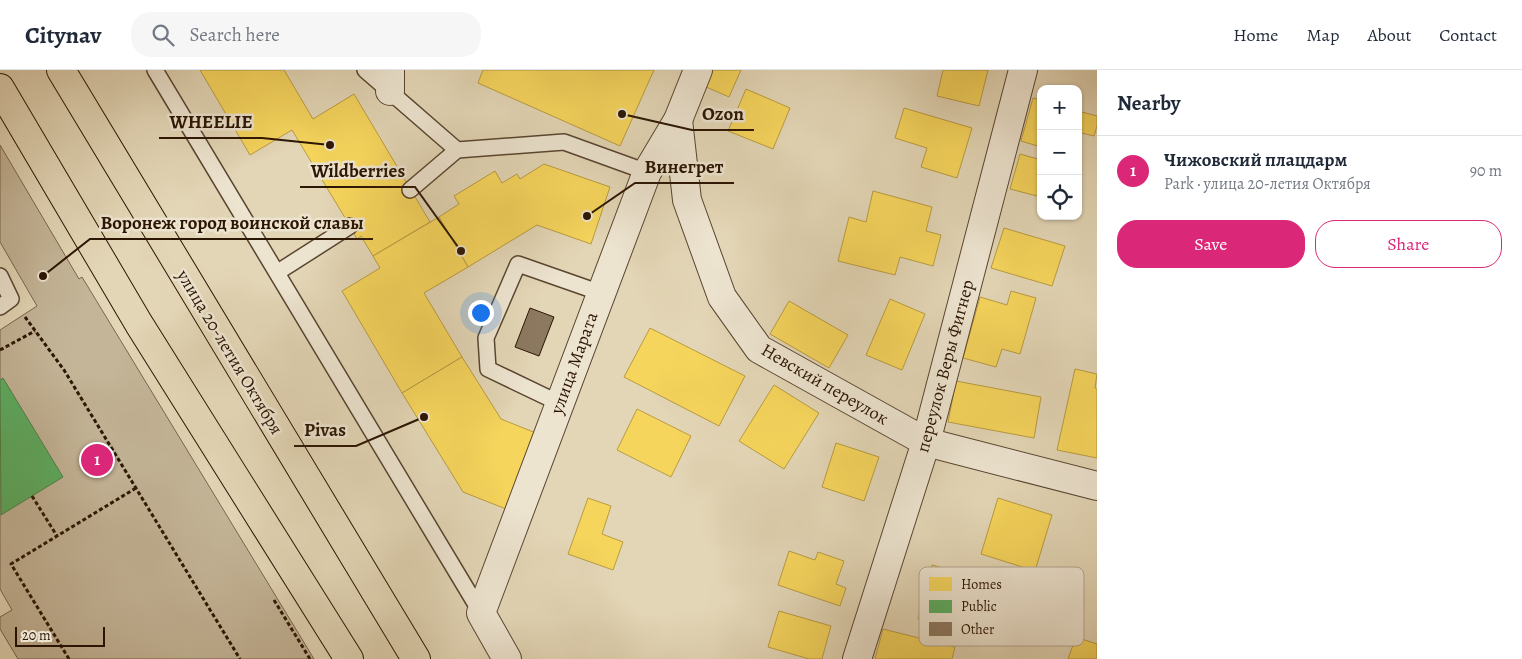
<!DOCTYPE html>
<html lang="en">
<head>
<meta charset="utf-8">
<style>
	:root { --surface:#fff; --page:#f6f6f7; --text:#1f2937; --muted:#747a83; --line:#e0e1e3; --accent:#db2777 }
	body { margin:0; font-family:Alegreya,serif; background:var(--page); color:var(--text) }
	.controls { position:absolute; right:15px; top:15px; display:grid; overflow:hidden; border-radius:10px; box-shadow:0 1px 4px #0004 }
	.controls button { width:45px; height:45px; display:grid; place-items:center; padding:0; border:0; border-bottom:1px solid var(--line); background:var(--surface); color:var(--text); font:25px sans-serif }
	.scale { position:absolute; left:15px; bottom:12px; width:90px; box-sizing:border-box; padding-left:5px; border:2px solid #2b1503; border-top:0; font-size:14px; line-height:18px; white-space:nowrap; color:#2b1503; -webkit-text-stroke:4px #ede4d0; paint-order:stroke }
	.you { position:absolute; left:480px; top:242px; width:18px; height:18px; margin:-12px; border:4px solid #fff; border-radius:50%; background:#1a73e8; box-shadow:0 0 0 8px #1a73e833 }
	.badge { display:grid; place-items:center; width:32px; height:32px; border-radius:50%; background:var(--accent); color:#fff; font-size:16px; font-weight:700 }
	.pin { position:absolute; translate:-50% -50%; border:2px solid #fff; box-shadow:0 1px 5px #0006 }
	.list { margin:0; padding:0; list-style:none }
	h2 { display:flex; justify-content:space-between; align-items:center; height:65px; margin:0; padding:0 20px; font-size:21px }
	h2 small { font-size:16px; font-weight:400; color:var(--muted) }
	.list li { display:grid; grid-template-columns:32px 1fr auto; gap:15px; align-items:center; box-sizing:border-box; height:70px; padding:0 20px; border-top:1px solid var(--line) }
	.list b { display:block; font-size:19px; white-space:nowrap }
	.list p { margin:0; font-size:16px; white-space:nowrap; color:var(--muted) }
	.list em { font-size:16px; font-style:normal; color:var(--muted) }
	.actions { display:flex; gap:10px; padding:15px 20px }
	.actions a { flex:1; padding:11px 0; border:1px solid var(--accent); border-radius:20px; text-align:center; font-size:18px; color:var(--accent) }
	.actions .main { background:var(--accent); color:#fff }
	.icon { flex:none; width:28px; height:28px; fill:none; stroke:currentColor; stroke-width:2; stroke-linecap:round; stroke-linejoin:round }
	.map { position:relative; flex:none; width:1097px; height:589px; overflow:hidden }
	header { display:flex; align-items:center; gap:30px; box-sizing:border-box; height:70px; padding:0 25px; background:var(--surface); border-bottom:1px solid var(--line) }
	header strong { font-size:24px }
	nav { display:flex; gap:28px; margin-inline-start:auto; font-size:18px }
	.search { width:350px; height:45px; background:var(--page); display:flex; align-items:center; gap:12px; box-sizing:border-box; padding:0 18px; border-radius:20px; color:var(--muted); font-size:19px }
	main { display:flex }
	aside { flex:1; background:var(--surface) }
	.map>svg:first-child { display:block }
	.green { fill:#c4b598; stroke:#78654e }
	.homes { fill:#f6d55c; stroke:#b99b41 }
	.public { fill:#5aae61; stroke:#4c8045 }
	.building { fill:#8b7960; stroke:#2b1503 }
	.lines { fill:none; stroke-linecap:round; stroke-linejoin:round }
	.service-casing { stroke:#594530; stroke-width:18 }
	.minor-casing { stroke:#594530; stroke-width:30 }
	.primary-casing { stroke:#2b1503; stroke-width:30 }
	.path { stroke:#2b1503; stroke-width:3; stroke-dasharray:4 2.5; stroke-linecap:butt }
	.service { stroke:#ede4d0; stroke-width:15 }
	.minor { stroke:#ede4d0; stroke-width:28 }
	.primary { stroke:#e3d6b6; stroke-width:28 }
	.labels { text-anchor:middle; stroke-width:5; stroke-linejoin:round; paint-order:stroke }
	.street-label { font-size:18px; fill:#2b1503; stroke:#ede4d0 }
	.key { fill:#ede4d0; stroke:#b3a692; stroke-width:1 }
	.key-label { font-size:14px; fill:#2b1503 }
	.leader { fill:none; stroke:#2b1503; stroke-width:2 }
	.callout-dot { fill:#2b1503; stroke:#ede4d0; stroke-width:2 }
	.callout-label { font-size:19px; text-anchor:middle; font-weight:bold; fill:#2b1503; stroke:#ede4d0; stroke-width:5; stroke-linejoin:round; paint-order:stroke }
</style>
</head>
<body>
<header>
<strong>Citynav</strong>
<div class="search"><svg class="icon" aria-label="search" viewBox="0 0 24 24"><circle cx="10" cy="10" r="6"/><path d="M15 15l6 6"/></svg>Search here</div>
<nav><a>Home</a><a>Map</a><a>About</a><a>Contact</a></nav>
</header>
<main>
<div class="map">
<svg width="1097" height="589" viewBox="0 0 1097 589">
	<rect width="100%" height="100%" fill="#e3d6b6"/>
	<filter id="stains"><feTurbulence type="fractalNoise" baseFrequency=".004" numOctaves="4"/><feColorMatrix values="0 0 0 0 .2 0 0 0 0 .09 0 0 0 0 .02 0 0 0 .5 -.17"/></filter>
	<radialGradient id="worn" r=".72"><stop offset=".6" stop-color="#630" stop-opacity="0"/><stop offset="1" stop-color="#630" stop-opacity=".3"/></radialGradient>
	<path class="green" d="M 0,75 L 79,209 L 82,207 L 314,589 L 18,589 L 0,559 L 0,547 L 12,540 L 0,519 L 0,260 L 37,236 L 0,172 Z"/>
	<g class="homes">
		<path d="M 200,0 L 284,0 L 313,49 L 354,24 L 430,152 L 373,186 L 361,166 L 357,169 L 350,156 L 292,60 L 250,85 Z"/>
		<path d="M 483,0 L 654,0 L 620,76 L 478,13 Z"/>
		<path d="M 711,0 L 741,0 L 729,27 L 704,16 Z"/>
		<path d="M 943,0 L 988,0 L 979,36 L 937,26 Z"/>
		<path d="M 746,19 L 790,38 L 773,79 L 728,61 Z"/>
		<path d="M 1033,28 L 1041,30 L 1041,77 L 1021,71 Z"/>
		<path d="M 904,38 L 972,58 L 957,108 L 921,97 L 927,78 L 895,68 Z"/>
		<path d="M 1078,41 L 1097,46 L 1097,56 L 1094,66 L 1078,62 Z"/>
		<path d="M 1020,84 L 1041,90 L 1041,127 L 1010,119 Z"/>
		<path d="M 544,94 L 610,117 L 591,174 L 537,155 L 468,197 L 439,147 L 459,134 L 454,126 L 495,101 L 502,113 L 517,104 L 520,109 Z"/>
		<path d="M 873,121 L 932,137 L 926,161 L 941,165 L 933,196 L 900,187 L 895,205 L 838,191 L 849,147 L 866,152 Z"/>
		<path d="M 439,147 L 468,197 L 424,223 L 462,287 L 402,323 L 342,221 L 380,198 L 373,186 Z"/>
		<path d="M 1004,158 L 1065,176 L 1052,216 L 991,198 Z"/>
		<path d="M 1011,221 L 1036,228 L 1020,284 L 1002,279 L 996,297 L 963,288 L 980,227 L 1007,235 Z"/>
		<path d="M 890,229 L 925,244 L 902,300 L 866,285 Z"/>
		<path d="M 789,231 L 848,265 L 829,298 L 770,264 Z"/>
		<path d="M 650,258 L 745,306 L 719,356 L 624,307 Z"/>
		<path d="M 462,287 L 501,349 L 536,363 L 506,439 L 463,422 L 402,323 Z"/>
		<path d="M 1075,299 L 1097,304 L 1095,318 L 1097,319 L 1097,388 L 1057,380 Z"/>
		<path d="M 956,311 L 1041,327 L 1034,368 L 948,352 Z"/>
		<path d="M 774,315 L 819,343 L 784,399 L 739,371 Z"/>
		<path d="M 637,339 L 691,366 L 671,407 L 617,380 Z"/>
		<path d="M 836,373 L 879,387 L 864,431 L 822,417 Z"/>
		<path d="M 588,428 L 611,436 L 602,464 L 623,472 L 613,500 L 568,484 Z"/>
		<path d="M 998,428 L 1052,445 L 1035,501 L 981,484 Z"/>
		<path d="M 789,481 L 815,490 L 818,482 L 844,491 L 836,514 L 846,518 L 840,536 L 778,515 Z"/>
		<path d="M 932,495 L 971,505 L 956,559 L 918,549 Z"/>
		<path d="M 779,541 L 831,556 L 822,589 L 809,589 L 768,577 Z"/>
		<path d="M 883,559 L 955,577 L 952,589 L 875,589 Z"/>
		<path d="M 1076,567 L 1097,574 L 1097,589 L 1068,589 Z"/>
	</g>
	<path class="public" d="M 3,308 L 63,407 L 1,445 L 0,310 Z"/>
	<path class="building" d="M 530,238 L 554,247 L 539,286 L 515,277 Z"/>
	<g class="lines">
		<defs>
			<g id="service">
				<path d="M 155,0 L 481,543"/>
				<path d="M 365,0 L 457,80 L 564,72 L 647,102"/>
				<path d="M 410,120 L 457,80"/>
				<path d="M 278,202 L 350,156"/>
				<path d="M 0,206 L 11,229 L 0,237"/>
				<path d="M 559,333 L 488,299 L 486,268 L 518,194 L 601,223"/>
			</g>
			<g id="minor">
				<path d="M 390,21 L 390,0"/>
				<path d="M 678,50 L 687,130 L 722,227 L 759,279 L 926,372 L 1097,416"/>
				<path d="M 507,589 L 481,543 L 647,102 L 678,50 L 698,0"/>
				<path d="M 857,589 L 926,372 L 1023,0"/>
			</g>
			<g id="primary">
				<path d="M 61,0 L 416,589"/>
				<path d="M 0,18 L 139,254 L 349,589"/>
			</g>
		</defs>
		<use href="#service" class="service-casing"/>
		<use href="#minor" class="minor-casing"/>
		<use href="#primary" class="primary-casing"/>
		<g class="path">
			<path d="M 25,247 L 64,300 L 240,589"/>
			<path d="M 0,280 L 35,261"/>
			<path d="M 32,426 L 57,466"/>
			<path d="M 274,530 L 310,589"/>
			<path d="M 69,589 L 11,494 L 136,418"/>
		</g>
		<use href="#service" class="service"/>
		<use href="#minor" class="minor"/>
		<use href="#primary" class="primary"/>
	</g>
	<g class="labels">
		<g class="street-label">
			<text transform="translate(230 282) rotate(59)" y="6">улица 20-летия Октября</text>
			<text transform="translate(574 293) rotate(-70)" y="6">улица Марата</text>
			<text transform="translate(945 296) rotate(-75)" y="6">переулок Веры Фигнер</text>
			<text transform="translate(825 314) rotate(30)" y="6">Невский переулок</text>
		</g>
	</g>
	<rect x="919" y="497" width="165" height="79" rx="8" class="key"/>
	<rect x="929" y="507" width="23" height="14" fill="#f6d55c"/>
	<rect x="929" y="530" width="23" height="13" fill="#5aae61"/>
	<rect x="929" y="552" width="23" height="14" fill="#8b7960"/>
	<g class="key-label">
		<text x="961" y="519">Homes</text>
		<text x="961" y="541">Public</text>
		<text x="961" y="564">Other</text>
	</g>
	<path class="leader" d="M622 44L692 60H754M330 75L262 68H159M587 146L635 113H734M461 181L415 117H300M43 206L90 169H373M424 347L356 376H294"/>
	<g class="callout-dot">
		<circle cx="622" cy="44" r="5"/>
		<circle cx="330" cy="75" r="5"/>
		<circle cx="587" cy="146" r="5"/>
		<circle cx="461" cy="181" r="5"/>
		<circle cx="43" cy="206" r="5"/>
		<circle cx="424" cy="347" r="5"/>
	</g>
	<g class="callout-label">
		<text x="723" y="50">Ozon</text>
		<text x="211" y="58">WHEELIE</text>
		<text x="684" y="103">Винегрет</text>
		<text x="358" y="107">Wildberries</text>
		<text x="232" y="159">Воронеж город воинской славы</text>
		<text x="325" y="366">Pivas</text>
	</g>
	<rect width="100%" height="100%" filter="url(#stains)"/>
	<rect width="100%" height="100%" fill="url(#worn)"/>
</svg>
<div class="controls">
<button>+</button>
<button>−</button>
<button><svg class="icon" aria-label="locate" viewBox="0 0 24 24"><circle cx="12" cy="12" r="6"/><path d="M12 2v4M12 18v4M2 12h4M18 12h4"/></svg></button>
</div>
<div class="scale">20 m</div>
<div class="you"></div>
<div class="pin badge" style="left:97px;top:390px">1</div>
</div>
<aside>
<h2>Nearby<small></small></h2>
<ul class="list">
<li><span class="badge">1</span><div><b>Чижовский плацдарм</b><p>Park · улица 20-летия Октября</p></div><em>90 m</em></li>
</ul>
<div class="actions"><a class="main">Save</a><a>Share</a></div>
</aside>
</main>
</body>
</html>
